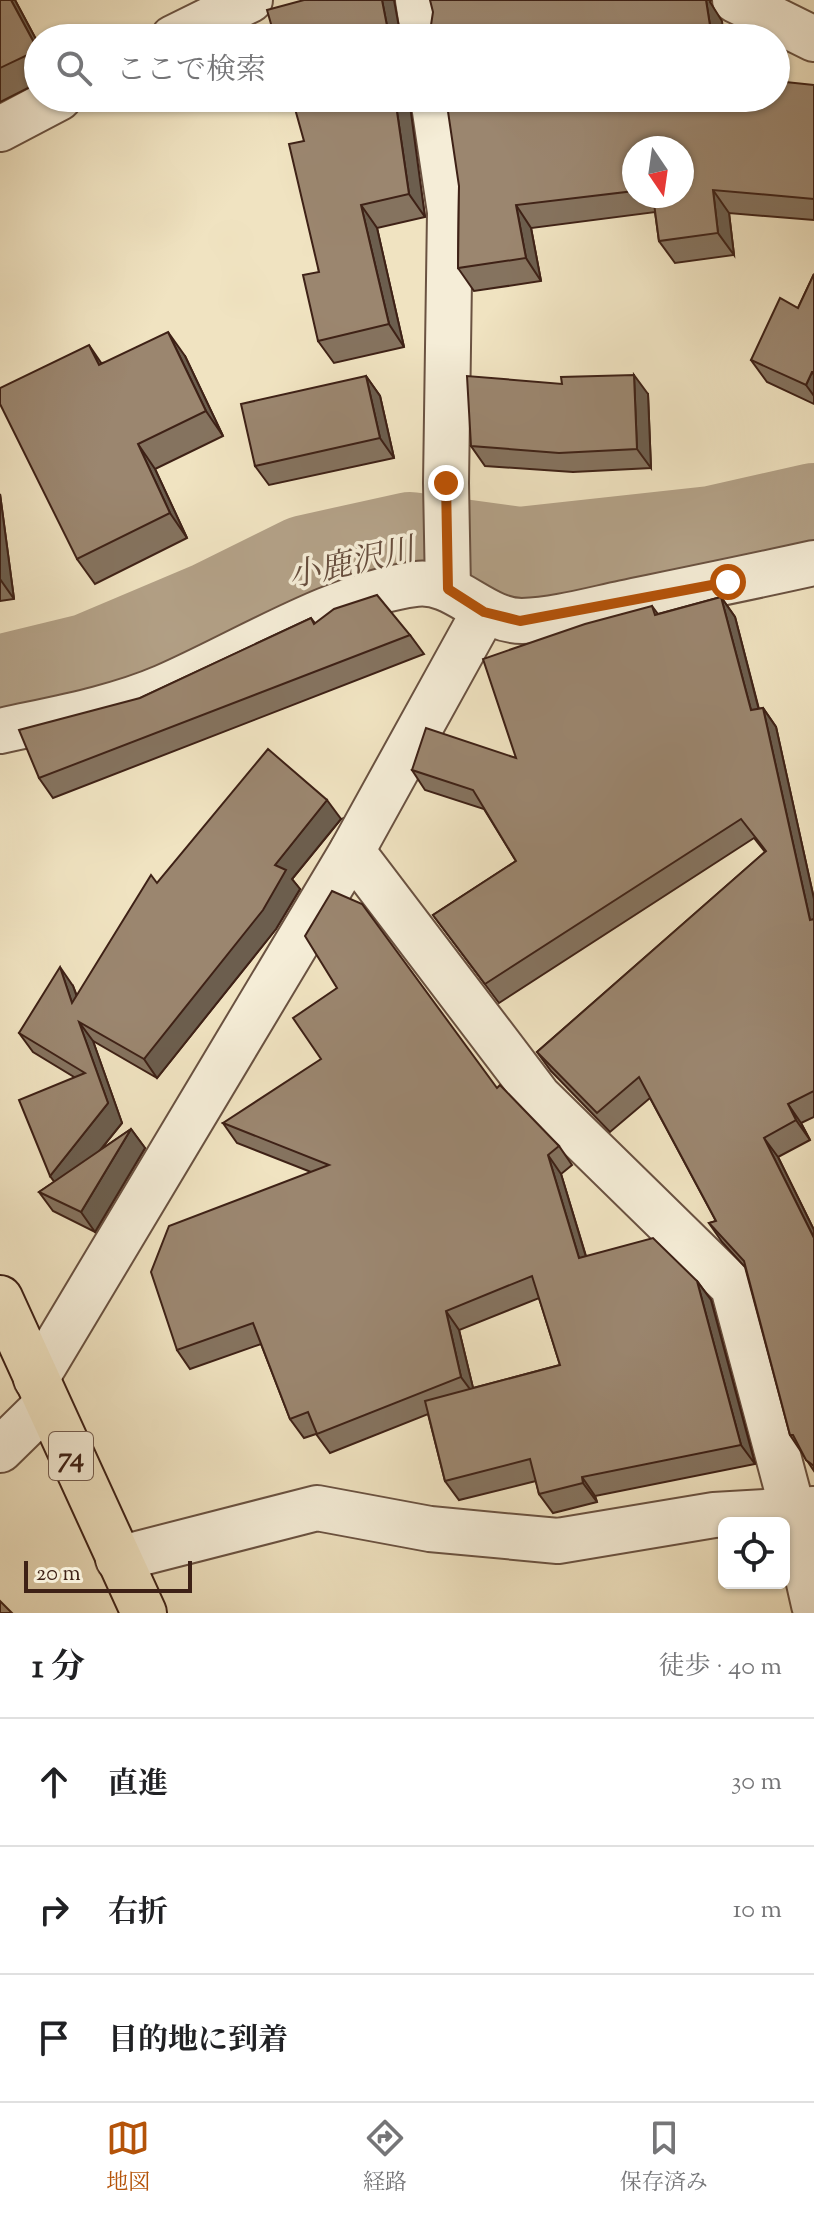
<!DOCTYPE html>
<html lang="ja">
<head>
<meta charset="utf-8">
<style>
	:root { --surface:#fff; --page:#f2f2f2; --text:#202124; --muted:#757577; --line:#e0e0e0; --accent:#b45309 }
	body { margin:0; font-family:"Sorts Mill Goudy","Noto Serif JP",serif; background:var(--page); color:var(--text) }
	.controls { position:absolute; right:24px; bottom:24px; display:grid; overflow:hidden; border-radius:12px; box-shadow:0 2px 6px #0004 }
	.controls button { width:72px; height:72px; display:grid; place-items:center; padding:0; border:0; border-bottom:2px solid var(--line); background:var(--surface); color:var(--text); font:40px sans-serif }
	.compass { position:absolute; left:622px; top:136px; width:72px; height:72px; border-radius:50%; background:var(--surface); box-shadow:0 2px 6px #0004; rotate:167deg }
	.scale { position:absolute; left:24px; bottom:20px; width:168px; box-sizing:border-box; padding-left:8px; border:4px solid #3e2116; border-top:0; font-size:22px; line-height:28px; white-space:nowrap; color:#3e2116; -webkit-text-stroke:6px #f5edd7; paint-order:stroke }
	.stop { position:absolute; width:24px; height:24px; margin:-18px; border:6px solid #b45309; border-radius:50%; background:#fff }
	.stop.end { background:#b45309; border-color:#fff; box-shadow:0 2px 8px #0008 }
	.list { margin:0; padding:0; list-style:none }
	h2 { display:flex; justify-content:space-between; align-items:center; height:104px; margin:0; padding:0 32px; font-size:34px }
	h2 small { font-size:26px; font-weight:400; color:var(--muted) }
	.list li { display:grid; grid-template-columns:52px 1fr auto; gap:24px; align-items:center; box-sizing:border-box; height:128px; padding:0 32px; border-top:2px solid var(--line) }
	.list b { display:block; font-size:30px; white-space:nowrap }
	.list em { font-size:26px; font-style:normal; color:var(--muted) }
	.icon { flex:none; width:44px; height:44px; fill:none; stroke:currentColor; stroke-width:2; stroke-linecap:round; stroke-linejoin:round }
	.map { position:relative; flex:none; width:814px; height:1613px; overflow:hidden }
	.search { position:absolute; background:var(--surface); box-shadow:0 2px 6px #0004; left:24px; right:24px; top:24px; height:88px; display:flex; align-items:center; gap:20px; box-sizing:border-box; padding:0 28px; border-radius:44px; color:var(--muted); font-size:30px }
	.sheet { height:488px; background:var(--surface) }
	nav { display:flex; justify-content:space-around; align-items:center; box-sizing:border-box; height:112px; border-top:2px solid var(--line); background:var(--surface); font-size:22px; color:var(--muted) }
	nav a { display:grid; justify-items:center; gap:4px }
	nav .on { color:var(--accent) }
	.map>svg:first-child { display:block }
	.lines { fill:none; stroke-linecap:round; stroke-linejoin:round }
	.river { stroke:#b3a187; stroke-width:100 }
	.minor-casing { stroke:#6a5241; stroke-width:48 }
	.primary-casing { stroke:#3e2116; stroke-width:48 }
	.minor { stroke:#f5edd7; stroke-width:44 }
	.primary { stroke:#f0e3c1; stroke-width:44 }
	.wall { fill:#85735f; stroke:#3e2116; stroke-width:2; fill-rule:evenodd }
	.shaded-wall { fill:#6c5e4e; stroke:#3e2116; stroke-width:2 }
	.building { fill:#9b866f; stroke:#3e2116; stroke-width:2 }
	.route { stroke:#b45309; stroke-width:10 }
	.labels { text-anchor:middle; stroke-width:7; stroke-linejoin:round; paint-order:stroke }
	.shield { fill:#f5edd7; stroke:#755e50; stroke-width:2 }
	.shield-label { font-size:28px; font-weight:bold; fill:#3e2116 }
	.water-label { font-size:32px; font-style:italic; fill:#674e3e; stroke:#f5edd7 }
</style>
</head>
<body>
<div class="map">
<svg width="814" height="1613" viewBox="0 0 814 1613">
	<rect width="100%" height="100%" fill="#f0e3c1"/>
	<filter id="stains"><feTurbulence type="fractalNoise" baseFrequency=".0025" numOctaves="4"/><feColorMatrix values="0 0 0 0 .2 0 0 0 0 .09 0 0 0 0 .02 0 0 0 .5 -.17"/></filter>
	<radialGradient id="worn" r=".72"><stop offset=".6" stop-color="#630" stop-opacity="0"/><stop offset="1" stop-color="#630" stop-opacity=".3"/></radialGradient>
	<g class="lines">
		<path class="river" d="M 0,685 L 90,663 L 213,611 L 306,565 L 410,542 L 520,557 L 712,536 L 814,513"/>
		<defs>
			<g id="minor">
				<path d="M 418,0 L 424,38"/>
				<path d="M 735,0 L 814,39"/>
				<path d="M 173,38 L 250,0"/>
				<path d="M 433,98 L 450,212 L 446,483 L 448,589"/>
				<path d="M 0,129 L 59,98"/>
				<path d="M 0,731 C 54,719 113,709 164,687 C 240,654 335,594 416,584 C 455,579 482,621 522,621 C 556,620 591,610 624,603 C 687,590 751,577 814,563"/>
				<path d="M 352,851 L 539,1097 L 733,1287 L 792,1508 L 814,1605"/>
				<path d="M 36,1379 L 352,851 L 484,612"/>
				<path d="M 0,1450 L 47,1404"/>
				<path d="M 118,1559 L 317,1508 L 430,1529 L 558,1541 L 714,1515 L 814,1509"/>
			</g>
			<path id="primary" d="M 0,1298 L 144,1613"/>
		</defs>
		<use href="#minor" class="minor-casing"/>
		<use href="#primary" class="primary-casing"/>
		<use href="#minor" class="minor"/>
		<use href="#primary" class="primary"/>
	</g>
	<g class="wall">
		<path d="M 0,0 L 15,0 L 38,43 L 38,83 L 0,102 Z"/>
		<path d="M 814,85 L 814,220 L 729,213 L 734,255 L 675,263 L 659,241 L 655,212 L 531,228 L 541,281 L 474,291 L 458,268 L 459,186 ZM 634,148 L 682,196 L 634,196 Z"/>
		<path d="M 408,101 L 425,217 L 377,228 L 404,347 L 334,363 L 318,341 L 319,272 L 304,141 Z"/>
		<path d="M 814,274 L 814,404 L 767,382 L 751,360 L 798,308 Z"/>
		<path d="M 185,356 L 223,436 L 155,469 L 187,538 L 95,584 L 77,559 L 102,363 Z"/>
		<path d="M 366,376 L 380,396 L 394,458 L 269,485 L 255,466 Z"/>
		<path d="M 648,394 L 651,468 L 573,472 L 485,466 L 471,446 Z"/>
		<path d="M 0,494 L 14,599 L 0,601 Z"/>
		<path d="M 721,597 L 735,617 L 759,709 L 763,708 L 776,727 L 814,899 L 814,1117 L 801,1123 L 810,1140 L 778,1157 L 814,1230 L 814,1471 L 790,1435 L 745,1267 L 722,1242 L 709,1223 L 716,1221 L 650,1098 L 610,1132 L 551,1071 L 537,1052 L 765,852 L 754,838 L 499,1003 L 433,915 L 516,861 L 484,809 L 425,790 L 412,770 L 516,758 L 652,606 L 658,614 Z"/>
		<path d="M 311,618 L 315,623 L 410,635 L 424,654 L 53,798 L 39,778 L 140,698 Z"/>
		<path d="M 341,819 L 292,879 L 300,889 L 276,929 L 157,1078 L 93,1041 L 122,1123 L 100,1150 L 131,1129 L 145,1148 L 95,1232 L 53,1211 L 39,1192 L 54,1182 L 74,1077 L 33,1052 L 19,1033 L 73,986 L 77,996 L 157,883 Z"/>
		<path d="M 497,1088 L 559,1146 L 572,1165 L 561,1174 L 586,1256 L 697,1281 L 711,1300 L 755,1464 L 595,1496 L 597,1502 L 553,1513 L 539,1494 L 536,1481 L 459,1500 L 445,1481 L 428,1414 L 330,1453 L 316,1434 L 304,1438 L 290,1419 L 261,1344 L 190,1369 L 177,1350 L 311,1172 L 237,1143 L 223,1123 ZM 539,1298 L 560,1365 L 473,1388 L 459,1330 Z"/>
	</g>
	<g class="shaded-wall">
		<path d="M 11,0 L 15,0 L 38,43 L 38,50 Z"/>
		<path d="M 382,0 L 394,0 L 401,38 L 394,38 L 388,31 Z"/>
		<path d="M 706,0 L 711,0 L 710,2 L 722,21 L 724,38 L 712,38 Z"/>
		<path d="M 395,98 L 409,98 L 425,217 L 409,194 Z"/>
		<path d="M 713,190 L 729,213 L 734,255 L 718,233 Z"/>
		<path d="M 361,205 L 377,228 L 404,347 L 389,324 Z"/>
		<path d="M 516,205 L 531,228 L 541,281 L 526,258 Z"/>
		<path d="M 168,332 L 185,356 L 223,436 L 206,411 Z"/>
		<path d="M 89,345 L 106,370 L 99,365 Z"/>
		<path d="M 812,372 L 814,375 L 814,396 L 806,385 Z"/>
		<path d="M 634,375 L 648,394 L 651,468 L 637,449 Z"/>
		<path d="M 366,376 L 380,396 L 394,458 L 380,438 Z"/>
		<path d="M 138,444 L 155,469 L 187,538 L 170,513 Z"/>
		<path d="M 0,494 L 14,599 L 0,579 Z"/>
		<path d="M 721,597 L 735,617 L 764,730 L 751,710 Z"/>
		<path d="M 763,708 L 776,727 L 814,899 L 814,927 L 810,920 Z"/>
		<path d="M 327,800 L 341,819 L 292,879 L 300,889 L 276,929 L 157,1078 L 144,1059 L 275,865 Z"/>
		<path d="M 60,967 L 73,986 L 86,1022 L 72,1003 Z"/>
		<path d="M 79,1022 L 93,1041 L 122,1123 L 64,1195 L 50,1176 L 108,1103 Z"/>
		<path d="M 788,1104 L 801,1123 L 810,1140 L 796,1120 Z"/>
		<path d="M 131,1129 L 145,1148 L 95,1232 L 81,1212 Z"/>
		<path d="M 764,1138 L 778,1157 L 814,1230 L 814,1238 Z"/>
		<path d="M 548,1155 L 561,1174 L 592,1277 L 579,1258 Z"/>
		<path d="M 697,1281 L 711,1300 L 755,1464 L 741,1445 Z"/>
		<path d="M 446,1311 L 459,1330 L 475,1396 L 461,1377 Z"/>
		<path d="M 582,1477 L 595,1496 L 597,1502 L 583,1483 Z"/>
	</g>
	<g class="building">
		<path d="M 0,0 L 11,0 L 38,50 L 0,68 Z"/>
		<path d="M 304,0 L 382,0 L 388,31 L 398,38 L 275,38 L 267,10 Z"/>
		<path d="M 430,0 L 706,0 L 712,38 L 417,38 L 423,35 L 431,25 L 433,12 Z"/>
		<path d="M 776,81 L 814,85 L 814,199 L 713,190 L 718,233 L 659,241 L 653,196 L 682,196 L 682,148 L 634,148 L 634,191 L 516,205 L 526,258 L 458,268 L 459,186 L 446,98 L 776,98 Z"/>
		<path d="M 292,98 L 395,98 L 409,194 L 361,205 L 389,324 L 318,341 L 303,275 L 319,272 L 289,144 L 304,141 Z"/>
		<path d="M 814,274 L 814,372 L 812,372 L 806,385 L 751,360 L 780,298 L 798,308 Z"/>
		<path d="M 168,332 L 206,411 L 138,444 L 170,513 L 77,559 L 0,404 L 0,388 L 89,345 L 99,365 Z"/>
		<path d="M 634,375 L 637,449 L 559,453 L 471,446 L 467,376 L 562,384 L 561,377 Z"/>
		<path d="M 366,376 L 380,438 L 255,466 L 241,404 Z"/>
		<path d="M 377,595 L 410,635 L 39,778 L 19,730 L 140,698 L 311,618 L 314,624 L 334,609 Z"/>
		<path d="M 721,597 L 751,710 L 763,708 L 810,920 L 814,919 L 814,1091 L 788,1104 L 796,1120 L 764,1138 L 814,1238 L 814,1466 L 806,1460 L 793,1435 L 790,1435 L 744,1261 L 709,1223 L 716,1221 L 639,1077 L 597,1113 L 537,1052 L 766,851 L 741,819 L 485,984 L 433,915 L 516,861 L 473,790 L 412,770 L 426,728 L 516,758 L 483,659 L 585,624 L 652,606 L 655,615 Z"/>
		<path d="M 268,749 L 327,800 L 275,865 L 286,870 L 263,910 L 144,1059 L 79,1022 L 108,1103 L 50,1176 L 19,1100 L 85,1073 L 19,1033 L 60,967 L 72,1003 L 151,875 L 157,883 Z"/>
		<path d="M 332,891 L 362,904 L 497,1088 L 500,1085 L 559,1146 L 548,1155 L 579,1258 L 653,1238 L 697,1281 L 741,1445 L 582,1477 L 583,1483 L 539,1494 L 530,1459 L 445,1481 L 425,1401 L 560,1365 L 532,1276 L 446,1311 L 461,1377 L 317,1434 L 308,1412 L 290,1419 L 253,1323 L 177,1350 L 151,1272 L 169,1226 L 329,1165 L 223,1123 L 321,1059 L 293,1018 L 337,988 L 305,936 Z"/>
		<path d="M 131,1129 L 81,1212 L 39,1192 Z"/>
		<path d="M 0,1601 L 12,1613 L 0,1613 Z"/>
	</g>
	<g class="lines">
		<path class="route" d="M 446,483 L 448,589 L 484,612 L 520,621 L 728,582"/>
	</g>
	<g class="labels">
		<rect class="shield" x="49" y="1432" width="44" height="48" rx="6"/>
		<g class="shield-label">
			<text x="71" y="1466">74</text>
		</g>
		<g class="water-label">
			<text transform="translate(351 562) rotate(-13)" y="11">小鹿沢川</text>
		</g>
	</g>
	<rect width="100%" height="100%" filter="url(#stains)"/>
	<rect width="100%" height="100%" fill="url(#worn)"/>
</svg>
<div class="controls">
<button><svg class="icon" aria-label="locate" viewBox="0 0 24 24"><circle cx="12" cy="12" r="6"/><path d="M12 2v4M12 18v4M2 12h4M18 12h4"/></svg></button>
</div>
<svg class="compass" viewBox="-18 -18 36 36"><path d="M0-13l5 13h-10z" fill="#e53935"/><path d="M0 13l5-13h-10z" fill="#757577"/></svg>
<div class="scale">20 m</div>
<div class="stop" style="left:728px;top:582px"></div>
<div class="stop end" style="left:446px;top:483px"></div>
<div class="search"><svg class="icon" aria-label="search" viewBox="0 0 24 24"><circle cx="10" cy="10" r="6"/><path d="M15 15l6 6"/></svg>ここで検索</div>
</div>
<section class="sheet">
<h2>1 分<small>徒歩 · 40 m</small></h2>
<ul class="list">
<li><svg class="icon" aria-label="ahead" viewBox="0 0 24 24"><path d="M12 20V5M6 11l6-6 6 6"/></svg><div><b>直進</b></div><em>30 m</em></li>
<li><svg class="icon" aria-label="right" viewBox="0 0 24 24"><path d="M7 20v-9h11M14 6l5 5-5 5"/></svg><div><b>右折</b></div><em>10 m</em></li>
<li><svg class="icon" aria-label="arrive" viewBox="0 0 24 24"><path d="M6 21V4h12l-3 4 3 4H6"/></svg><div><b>目的地に到着</b></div></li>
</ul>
</section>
<nav>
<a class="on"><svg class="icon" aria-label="map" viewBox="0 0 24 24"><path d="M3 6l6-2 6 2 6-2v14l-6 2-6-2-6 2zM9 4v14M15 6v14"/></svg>地図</a>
<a><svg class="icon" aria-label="directions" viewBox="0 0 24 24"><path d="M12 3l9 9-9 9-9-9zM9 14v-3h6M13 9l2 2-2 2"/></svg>経路</a>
<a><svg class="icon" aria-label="saved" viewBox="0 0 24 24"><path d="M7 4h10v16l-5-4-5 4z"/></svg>保存済み</a>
</nav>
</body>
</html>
